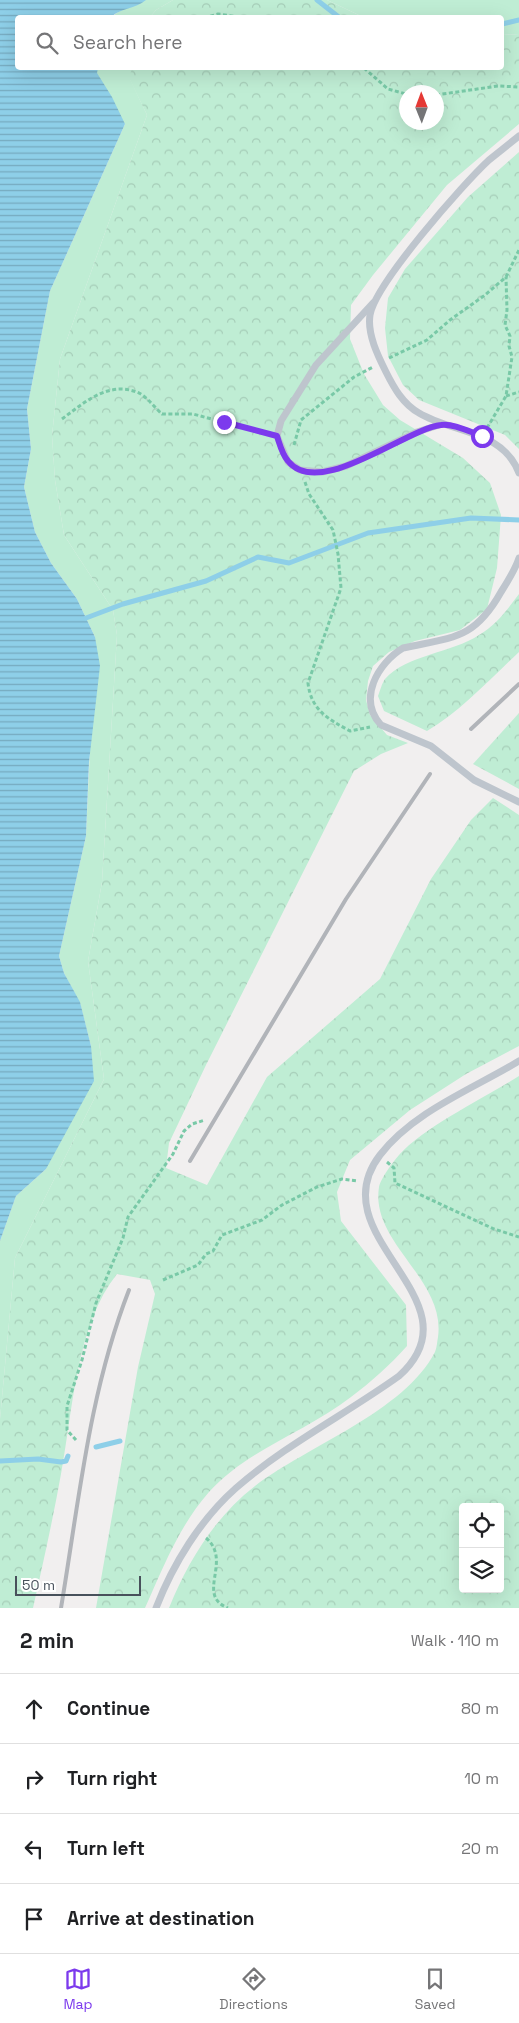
<!DOCTYPE html>
<html lang="en">
<head>
<meta charset="utf-8">
<style>
	:root { --surface:#fff; --page:#f6f6f6; --text:#202124; --muted:#757577; --line:#e0e0e0; --accent:#7c3aed }
	body { margin:0; font-family:"Space Grotesk",sans-serif; background:var(--page); color:var(--text) }
	.controls { position:absolute; right:15px; bottom:15px; display:grid; overflow:hidden; border-radius:5px; box-shadow:0 5px 20px #0002 }
	.controls button { width:45px; height:45px; display:grid; place-items:center; padding:0; border:0; border-bottom:1px solid var(--line); background:var(--surface); color:var(--text); font:25px sans-serif }
	.compass { position:absolute; left:399px; top:85px; width:45px; height:45px; border-radius:50%; background:var(--surface); box-shadow:0 5px 20px #0002; rotate:359deg }
	.scale { position:absolute; left:15px; bottom:12px; width:126px; box-sizing:border-box; padding-left:5px; border:2px solid #48515b; border-top:0; font-size:14px; line-height:18px; white-space:nowrap; color:#48515b; -webkit-text-stroke:4px #fff; paint-order:stroke }
	.stop { position:absolute; width:15px; height:15px; margin:-11px; border:4px solid #7c3aed; border-radius:50%; background:#fff }
	.stop.end { background:#7c3aed; border-color:#fff; box-shadow:0 1px 5px #0008 }
	.list { margin:0; padding:0; list-style:none }
	h2 { display:flex; justify-content:space-between; align-items:center; height:65px; margin:0; padding:0 20px; font-size:21px }
	h2 small { font-size:16px; font-weight:400; color:var(--muted) }
	.list li { display:grid; grid-template-columns:32px 1fr auto; gap:15px; align-items:center; box-sizing:border-box; height:70px; padding:0 20px; border-top:1px solid var(--line) }
	.list b { display:block; font-size:19px; white-space:nowrap }
	.list em { font-size:16px; font-style:normal; color:var(--muted) }
	.icon { flex:none; width:28px; height:28px; fill:none; stroke:currentColor; stroke-width:2; stroke-linecap:round; stroke-linejoin:round }
	.map { position:relative; flex:none; width:519px; height:1608px; overflow:hidden }
	.search { position:absolute; background:var(--surface); box-shadow:0 5px 20px #0002; left:15px; right:15px; top:15px; height:55px; display:flex; align-items:center; gap:12px; box-sizing:border-box; padding:0 18px; border-radius:5px; color:var(--muted); font-size:19px }
	.sheet { height:345px; background:var(--surface) }
	nav { display:flex; justify-content:space-around; align-items:center; box-sizing:border-box; height:70px; border-top:1px solid var(--line); background:var(--surface); font-size:14px; color:var(--muted) }
	nav a { display:grid; justify-items:center; gap:2px }
	nav .on { color:var(--accent) }
	.map>svg:first-child { display:block }
	.grass { fill:#bfedd4 }
	.forest { fill:url(#forest-crowns); fill-rule:evenodd }
	.water { fill:url(#water-rules) }
	.lines { fill:none; stroke-linecap:round; stroke-linejoin:round }
	.stream { stroke:#8ecfe8; stroke-width:5 }
	.path { stroke:#79c9a7; stroke-width:3; stroke-dasharray:4 2.5; stroke-linecap:butt }
	.service { stroke:#bec5cd; stroke-width:7 }
	.rail { stroke:#b1b4b9; stroke-width:4 }
	.route { stroke:#7c3aed; stroke-width:6 }
</style>
</head>
<body>
<div class="map">
<svg width="519" height="1608" viewBox="0 0 519 1608">
	<defs>
		<pattern id="forest-crowns" width="20" height="18" patternUnits="userSpaceOnUse" patternTransform="scale(1.25)"><rect width="20" height="18" fill="#bfedd4"/><path d="M2 6a3 3 0 1 1 6 0M12 15a3 3 0 1 1 6 0" fill="none" stroke="#a6cdb8"/></pattern>
		<pattern id="water-rules" width="6" height="5" patternUnits="userSpaceOnUse" patternTransform="scale(1.25)"><rect width="6" height="5" fill="#8ecfe8"/><path d="M0 2.5h6" fill="none" stroke="#76aabf"/></pattern>
	</defs>
	<rect width="100%" height="100%" fill="#f1efef"/>
	<g class="grass">
		<path d="M 135,0 L 173,0 L 156,10 L 150,17 L 110,18 Z"/>
		<path d="M 327,0 L 519,0 L 519,34 L 502,35 L 502,18 L 363,17 Z"/>
		<path d="M 66,68 L 132,68 L 130,79 L 147,115 L 60,359 L 52,436 L 55,480 L 64,535 L 113,610 L 117,635 L 102,882 L 88,961 L 104,1079 L 15,1258 L 0,1419 L 0,1241 L 16,1196 L 46,1169 L 91,1046 L 80,1003 L 64,973 L 59,956 L 86,836 L 95,637 L 77,599 L 51,563 L 35,532 L 24,487 L 31,449 L 27,409 L 50,291 L 125,124 Z"/>
	</g>
	<g class="forest">
		<path d="M 173,0 L 327,0 L 363,17 L 150,17 L 156,10 Z"/>
		<path d="M 519,34 L 519,124 L 447,185 L 373,275 L 351,305 L 350,339 L 364,374 L 383,405 L 400,420 L 463,458 L 490,483 L 501,515 L 497,568 L 487,609 L 460,630 L 415,641 L 389,652 L 373,666 L 368,681 L 366,700 L 370,715 L 387,735 L 408,743 L 381,754 L 354,771 L 206,1065 L 169,1143 L 166,1168 L 207,1185 L 267,1077 L 380,979 L 431,879 L 471,820 L 493,798 L 519,815 L 519,1046 L 466,1074 L 410,1110 L 350,1160 L 337,1192 L 341,1221 L 406,1305 L 407,1346 C 390,1365 371,1382 351,1397 C 306,1432 248,1449 209,1492 C 179,1526 163,1568 145,1608 L 96,1608 L 138,1367 L 155,1294 L 150,1280 L 117,1274 C 76,1325 73,1410 61,1474 C 53,1519 43,1563 33,1608 L 0,1608 L 0,1419 L 15,1258 L 104,1079 L 88,961 L 102,882 L 117,635 L 113,610 L 64,535 L 55,480 L 52,436 L 60,359 L 147,115 L 129,78 L 132,68 L 502,68 L 502,35 ZM 406,92 L 436,92 L 436,122 L 406,122 Z"/>
		<path d="M 519,152 L 519,449 L 505,435 L 419,400 L 403,385 L 388,356 L 385,328 L 388,298 L 405,269 L 468,197 Z"/>
		<path d="M 519,594 L 519,652 C 491,678 460,712 427,731 L 384,711 L 378,696 C 380,691 382,683 385,679 C 406,655 452,653 479,635 C 497,624 507,610 519,594 Z"/>
		<path d="M 519,713 L 519,789 L 473,764 Z"/>
		<path d="M 519,1076 L 519,1608 L 169,1608 C 188,1561 215,1517 255,1486 C 307,1446 404,1412 435,1352 C 437,1347 437,1342 438,1337 C 446,1279 370,1243 379,1187 C 381,1178 393,1162 399,1155 C 424,1127 486,1097 519,1076 ZM 463,1507 L 500,1507 L 500,1589 L 463,1589 Z"/>
	</g>
	<path class="water" d="M 0,0 L 146,0 C 135,9 121,8 111,17 L 18,18 L 18,68 L 98,68 L 97,73 L 112,97 L 125,124 L 50,291 L 27,409 L 31,449 L 24,487 L 35,532 L 51,563 L 77,599 L 95,637 L 100,666 L 89,762 L 86,836 L 59,956 L 64,973 L 80,1002 L 91,1046 L 94,1081 L 46,1169 L 16,1196 L 0,1241 Z"/>
	<g class="lines">
		<g class="stream">
			<path d="M 317,0 L 340,18"/>
			<path d="M 502,24 L 519,20"/>
			<path d="M 86,618 L 123,604 L 206,581 L 258,557 L 289,563 L 368,533 L 471,518 L 519,520"/>
			<path d="M 96,1447 L 120,1441"/>
			<path d="M 0,1461 L 38,1459 L 61,1462 L 66,1461 L 68,1456"/>
		</g>
		<g class="path">
			<path d="M 204,18 L 218,14 L 246,18"/>
			<path d="M 364,68 L 388,89 L 406,94"/>
			<path d="M 436,95 L 498,86 L 519,87"/>
			<path d="M 389,358 L 427,340 L 450,320 L 485,295 L 506,277 L 519,250"/>
			<path d="M 506,396 L 519,392"/>
			<path d="M 62,419 C 85,402 109,380 139,393 C 147,397 155,408 162,414 L 193,414 L 267,434"/>
			<path d="M 487,428 L 506,396 L 512,357 L 509,346 L 510,336 L 505,325 L 507,310 L 506,277"/>
			<path d="M 294,445 L 301,420 L 354,377 L 373,367"/>
			<path d="M 305,482 L 309,494 L 333,530 L 338,554 L 341,588 L 308,683 C 311,710 328,719 350,731 L 370,727"/>
			<path d="M 387,1162 L 394,1168 L 395,1183 L 494,1229 L 519,1237"/>
			<path d="M 163,1280 L 198,1265 L 206,1254 L 213,1251 L 222,1235 L 262,1220 L 282,1205 L 317,1187 L 342,1179 L 358,1181"/>
			<path d="M 76,1440 L 67,1430 L 67,1406 L 82,1360 L 96,1303 L 123,1238 L 128,1217 L 173,1154 L 184,1131 L 192,1124 L 205,1120"/>
			<path d="M 206,1538 C 233,1561 195,1595 228,1608"/>
		</g>
		<g class="service">
			<path d="M 519,136 C 509,144 499,152 489,160 C 463,184 375,284 370,315 C 367,334 378,356 386,372 C 394,388 403,404 419,413 C 452,433 503,430 519,473"/>
			<path d="M 373,303 L 316,365 L 281,421 L 277,436 L 288,462 L 300,470 L 322,472 L 346,466 L 417,432 L 442,424"/>
			<path d="M 519,558 C 515,570 508,581 501,592 C 474,640 453,637 403,648 C 378,663 357,699 381,725 L 431,746 L 474,780 L 519,802"/>
			<path d="M 156,1608 C 173,1564 200,1520 236,1488 C 285,1445 346,1414 399,1376 C 483,1300 317,1237 380,1155 C 414,1111 473,1089 519,1061"/>
		</g>
		<g class="rail">
			<path d="M 471,729 L 519,684"/>
			<path d="M 190,1161 L 346,899 L 430,774"/>
			<path d="M 61,1608 C 79,1501 89,1393 129,1290"/>
		</g>
	</g>
	<g class="lines">
		<path class="route" d="M 224,422 L 277,436 C 280,445 282,454 288,461 C 319,500 405,429 441,425 C 453,423 470,432 482,436"/>
	</g>
</svg>
<div class="controls">
<button><svg class="icon" aria-label="locate" viewBox="0 0 24 24"><circle cx="12" cy="12" r="6"/><path d="M12 2v4M12 18v4M2 12h4M18 12h4"/></svg></button>
<button><svg class="icon" aria-label="layers" viewBox="0 0 24 24"><path d="M12 4l9 5-9 5-9-5zM3 14l9 5 9-5"/></svg></button>
</div>
<svg class="compass" viewBox="-18 -18 36 36"><path d="M0-13l5 13h-10z" fill="#e53935"/><path d="M0 13l5-13h-10z" fill="#757577"/></svg>
<div class="scale">50 m</div>
<div class="stop" style="left:482px;top:436px"></div>
<div class="stop end" style="left:224px;top:422px"></div>
<div class="search"><svg class="icon" aria-label="search" viewBox="0 0 24 24"><circle cx="10" cy="10" r="6"/><path d="M15 15l6 6"/></svg>Search here</div>
</div>
<section class="sheet">
<h2>2 min<small>Walk · 110 m</small></h2>
<ul class="list">
<li><svg class="icon" aria-label="ahead" viewBox="0 0 24 24"><path d="M12 20V5M6 11l6-6 6 6"/></svg><div><b>Continue</b></div><em>80 m</em></li>
<li><svg class="icon" aria-label="right" viewBox="0 0 24 24"><path d="M7 20v-9h11M14 6l5 5-5 5"/></svg><div><b>Turn right</b></div><em>10 m</em></li>
<li><svg class="icon" aria-label="left" viewBox="0 0 24 24"><path d="M17 20v-9H6M10 6l-5 5 5 5"/></svg><div><b>Turn left</b></div><em>20 m</em></li>
<li><svg class="icon" aria-label="arrive" viewBox="0 0 24 24"><path d="M6 21V4h12l-3 4 3 4H6"/></svg><div><b>Arrive at destination</b></div></li>
</ul>
</section>
<nav>
<a class="on"><svg class="icon" aria-label="map" viewBox="0 0 24 24"><path d="M3 6l6-2 6 2 6-2v14l-6 2-6-2-6 2zM9 4v14M15 6v14"/></svg>Map</a>
<a><svg class="icon" aria-label="directions" viewBox="0 0 24 24"><path d="M12 3l9 9-9 9-9-9zM9 14v-3h6M13 9l2 2-2 2"/></svg>Directions</a>
<a><svg class="icon" aria-label="saved" viewBox="0 0 24 24"><path d="M7 4h10v16l-5-4-5 4z"/></svg>Saved</a>
</nav>
</body>
</html>
